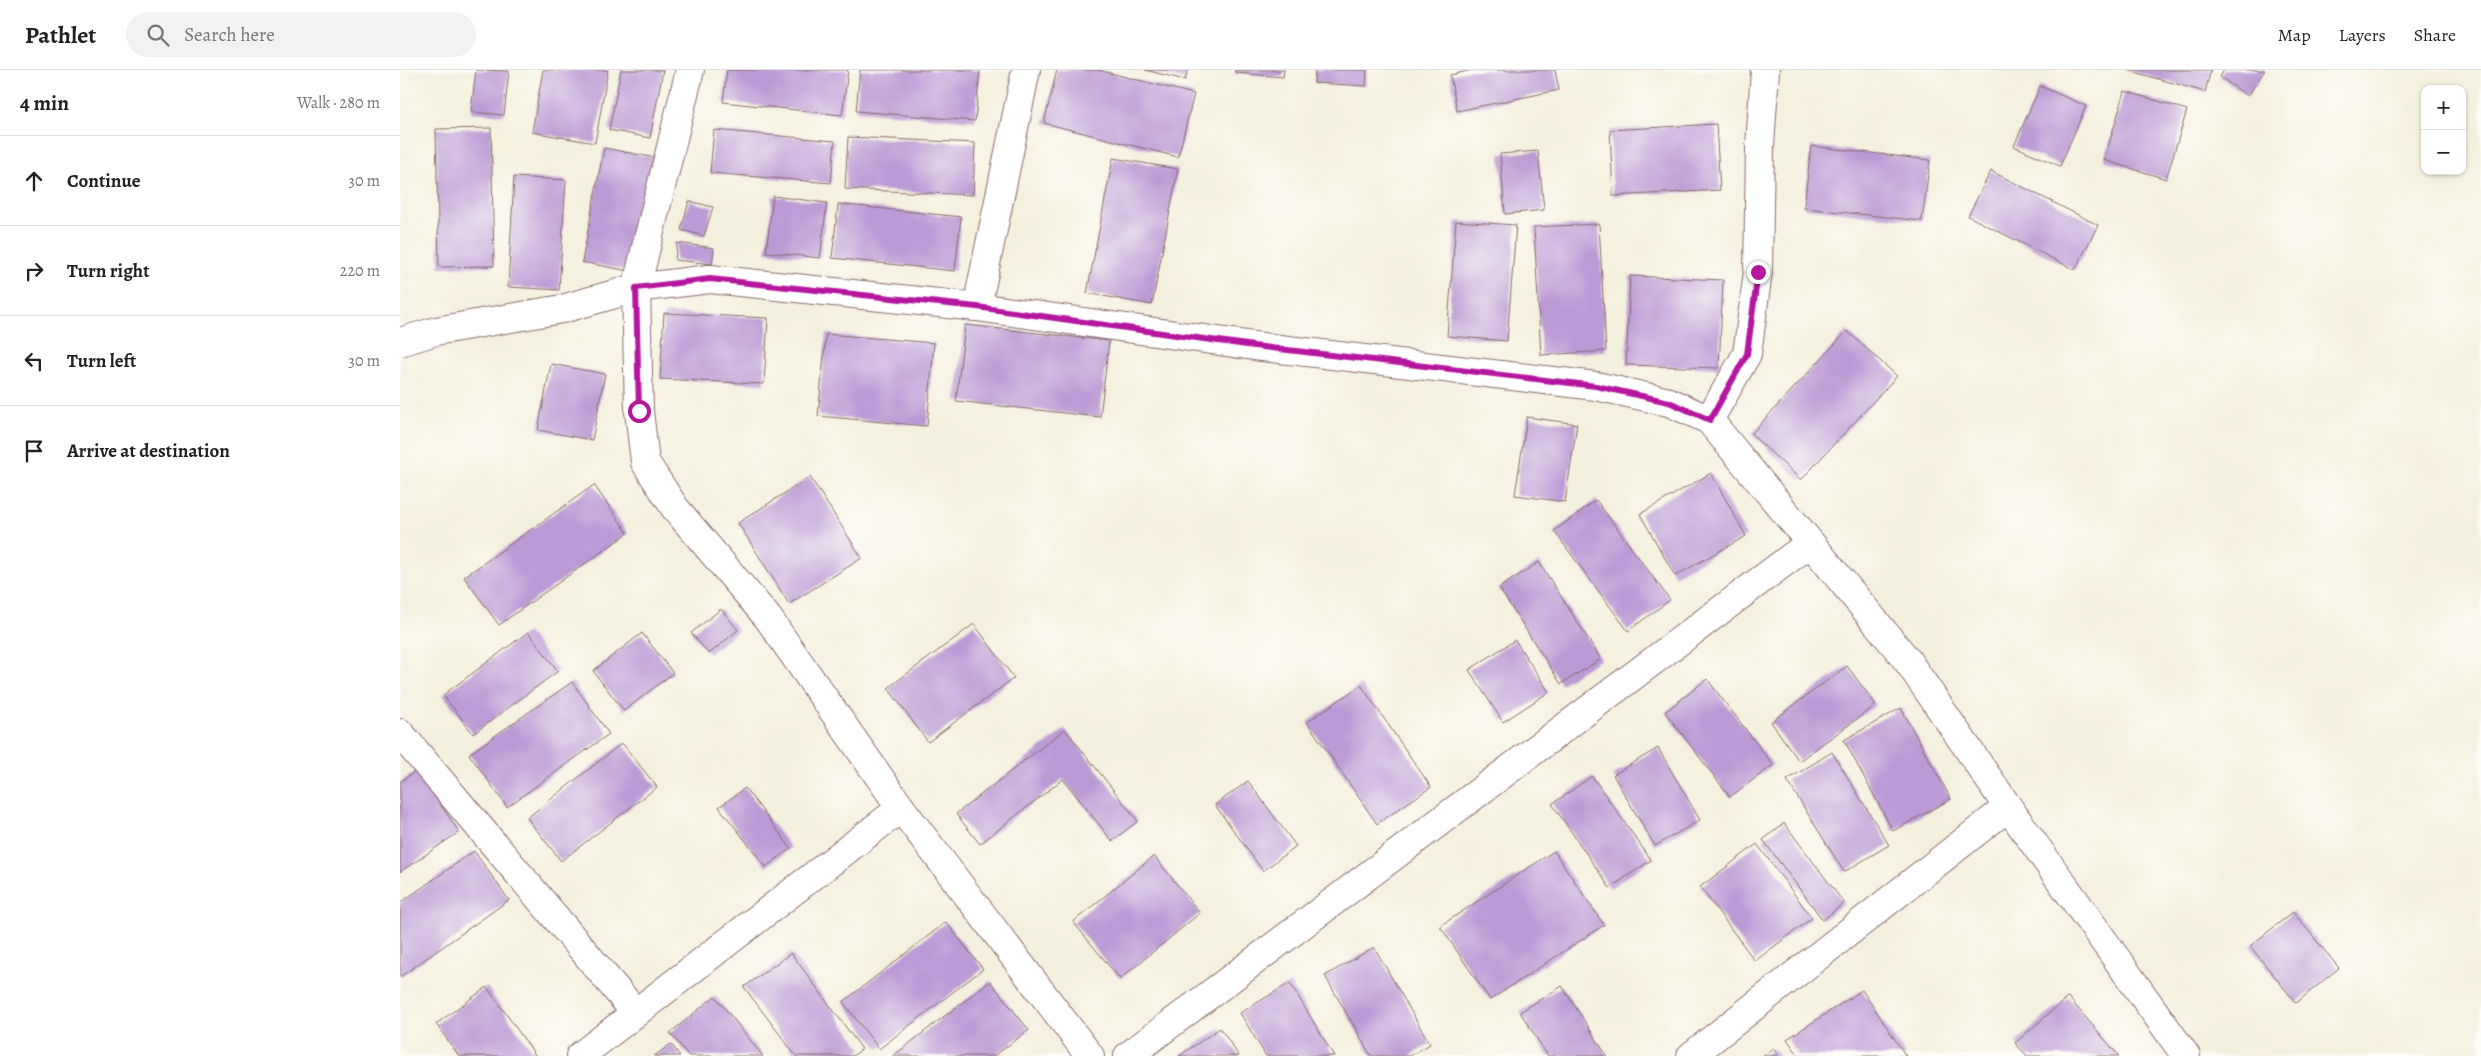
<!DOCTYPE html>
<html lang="en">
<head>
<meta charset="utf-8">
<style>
	:root { --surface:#fff; --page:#f2f2f2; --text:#202124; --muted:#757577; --line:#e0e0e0 }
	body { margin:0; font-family:Alegreya,serif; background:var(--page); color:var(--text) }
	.controls { position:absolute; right:15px; top:15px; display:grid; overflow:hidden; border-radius:10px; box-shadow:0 1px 4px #0004 }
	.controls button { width:45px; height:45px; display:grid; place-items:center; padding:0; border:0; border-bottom:1px solid var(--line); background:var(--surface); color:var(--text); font:25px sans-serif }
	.stop { position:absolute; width:15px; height:15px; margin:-11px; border:4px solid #b5179e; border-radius:50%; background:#fff }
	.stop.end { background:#b5179e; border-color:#fff; box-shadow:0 1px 5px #0008 }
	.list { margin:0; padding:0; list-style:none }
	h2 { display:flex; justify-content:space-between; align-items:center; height:65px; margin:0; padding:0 20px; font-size:21px }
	h2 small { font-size:16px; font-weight:400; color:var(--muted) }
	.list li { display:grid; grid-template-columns:32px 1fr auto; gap:15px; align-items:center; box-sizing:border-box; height:90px; padding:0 20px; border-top:1px solid var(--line) }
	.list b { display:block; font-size:19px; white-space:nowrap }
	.list em { font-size:16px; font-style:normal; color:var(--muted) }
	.icon { flex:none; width:28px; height:28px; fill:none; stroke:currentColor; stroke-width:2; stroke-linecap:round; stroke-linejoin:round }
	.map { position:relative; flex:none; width:2081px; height:986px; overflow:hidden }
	header { display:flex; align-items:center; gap:30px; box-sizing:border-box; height:70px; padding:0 25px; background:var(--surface); border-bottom:1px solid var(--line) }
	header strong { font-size:24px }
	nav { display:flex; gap:28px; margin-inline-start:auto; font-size:18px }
	.search { width:350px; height:45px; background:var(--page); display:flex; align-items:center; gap:12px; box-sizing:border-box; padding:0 18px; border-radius:28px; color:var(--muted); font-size:19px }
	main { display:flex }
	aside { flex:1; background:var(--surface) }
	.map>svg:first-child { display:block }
	.building { fill:#bc9ad5 }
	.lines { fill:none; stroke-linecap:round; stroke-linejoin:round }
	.minor-casing { stroke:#86686a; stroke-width:30 }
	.minor { stroke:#fff; stroke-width:28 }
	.route { stroke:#b5179e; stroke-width:6 }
</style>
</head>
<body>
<header>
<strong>Pathlet</strong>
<div class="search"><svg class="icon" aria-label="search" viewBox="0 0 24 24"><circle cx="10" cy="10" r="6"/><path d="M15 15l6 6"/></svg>Search here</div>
<nav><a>Map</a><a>Layers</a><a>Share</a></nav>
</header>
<main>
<aside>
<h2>4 min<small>Walk · 280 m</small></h2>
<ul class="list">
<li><svg class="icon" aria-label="ahead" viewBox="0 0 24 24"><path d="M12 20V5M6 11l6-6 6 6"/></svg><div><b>Continue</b></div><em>30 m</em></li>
<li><svg class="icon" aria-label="right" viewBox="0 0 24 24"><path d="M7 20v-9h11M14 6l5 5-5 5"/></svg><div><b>Turn right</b></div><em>220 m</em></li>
<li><svg class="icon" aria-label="left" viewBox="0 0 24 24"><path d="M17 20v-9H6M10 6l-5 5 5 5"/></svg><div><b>Turn left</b></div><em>30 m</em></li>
<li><svg class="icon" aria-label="arrive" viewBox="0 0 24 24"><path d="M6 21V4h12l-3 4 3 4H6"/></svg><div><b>Arrive at destination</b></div></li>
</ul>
</aside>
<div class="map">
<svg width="2081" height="986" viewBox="0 0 2081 986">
	<rect width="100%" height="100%" fill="#fdfcf7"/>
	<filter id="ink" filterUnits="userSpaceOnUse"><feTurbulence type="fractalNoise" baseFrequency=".02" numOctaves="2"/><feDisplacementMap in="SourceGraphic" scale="10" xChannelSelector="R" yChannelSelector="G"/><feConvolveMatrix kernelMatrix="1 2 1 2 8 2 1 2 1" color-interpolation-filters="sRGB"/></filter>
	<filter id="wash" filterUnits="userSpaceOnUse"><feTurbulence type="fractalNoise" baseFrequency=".0096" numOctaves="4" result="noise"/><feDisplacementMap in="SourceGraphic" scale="20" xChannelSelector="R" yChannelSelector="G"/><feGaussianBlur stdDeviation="1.12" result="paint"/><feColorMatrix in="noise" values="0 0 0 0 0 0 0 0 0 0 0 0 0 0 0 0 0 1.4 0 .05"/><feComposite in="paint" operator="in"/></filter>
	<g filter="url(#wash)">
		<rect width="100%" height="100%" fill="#f4f0de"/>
		<g id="blocks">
			<g class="building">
				<path d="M 76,0 L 109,1 L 104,45 L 71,42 Z"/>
				<path d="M 143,0 L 208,0 L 195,73 L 132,62 Z"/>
				<path d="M 221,0 L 263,0 L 250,68 L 209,60 Z"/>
				<path d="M 327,0 L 448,0 L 442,45 L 323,32 Z"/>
				<path d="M 460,0 L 580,0 L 575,51 L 456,41 Z"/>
				<path d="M 657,0 L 698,0 L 794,24 L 778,87 L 644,53 Z"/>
				<path d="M 745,0 L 788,0 L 785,10 Z"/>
				<path d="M 835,0 L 884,0 L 883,7 L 835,3 Z"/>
				<path d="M 915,0 L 967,0 L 966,16 L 914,13 Z"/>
				<path d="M 1072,0 L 1155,0 L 1159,20 L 1057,41 L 1050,5 Z"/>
				<path d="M 1727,0 L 1811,0 L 1805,22 Z"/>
				<path d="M 1824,0 L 1865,0 L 1848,26 L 1820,7 Z"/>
				<path d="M 1640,16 L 1686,36 L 1660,96 L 1614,76 Z"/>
				<path d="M 1725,21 L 1787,40 L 1766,109 L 1704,90 Z"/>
				<path d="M 1316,54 L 1320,120 L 1213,126 L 1210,60 Z"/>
				<path d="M 91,58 L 94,196 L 39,197 L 36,59 Z"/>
				<path d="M 314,60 L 435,71 L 431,113 L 310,103 Z"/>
				<path d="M 448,67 L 575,73 L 573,125 L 445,119 Z"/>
				<path d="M 1411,76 L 1530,90 L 1522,151 L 1404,138 Z"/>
				<path d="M 204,78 L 256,88 L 234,202 L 182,192 Z"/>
				<path d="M 1138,81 L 1144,140 L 1105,144 L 1100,84 Z"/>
				<path d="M 713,88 L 778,99 L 752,235 L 687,223 Z"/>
				<path d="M 1591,101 L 1698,155 L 1675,200 L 1568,146 Z"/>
				<path d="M 114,107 L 166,110 L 159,220 L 108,217 Z"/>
				<path d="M 373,126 L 427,133 L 420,188 L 366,182 Z"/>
				<path d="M 289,131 L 313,137 L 304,166 L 281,160 Z"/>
				<path d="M 438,134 L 561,147 L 555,201 L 432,188 Z"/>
				<path d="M 1056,151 L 1116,155 L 1107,271 L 1047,266 Z"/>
				<path d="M 1199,154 L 1206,281 L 1141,285 L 1134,157 Z"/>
				<path d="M 277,173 L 314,178 L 312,194 L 275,190 Z"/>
				<path d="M 1230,206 L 1323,210 L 1319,298 L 1226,295 Z"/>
				<path d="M 264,243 L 368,248 L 364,314 L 260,309 Z"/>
				<path d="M 565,255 L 709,271 L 700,347 L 556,331 Z"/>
				<path d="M 1447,261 L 1497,306 L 1401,410 L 1351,364 Z"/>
				<path d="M 426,264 L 534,273 L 527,356 L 418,346 Z"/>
				<path d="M 151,294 L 205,304 L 192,370 L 138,360 Z"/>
				<path d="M 1127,347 L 1177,354 L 1165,432 L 1115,425 Z"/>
				<path d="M 1311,403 L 1346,466 L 1275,506 L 1240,444 Z"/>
				<path d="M 410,407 L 462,488 L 389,534 L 338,453 Z"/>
				<path d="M 194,415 L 228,463 L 99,555 L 64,507 Z"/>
				<path d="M 1196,430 L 1270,530 L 1228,561 L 1154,461 Z"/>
				<path d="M 1139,492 L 1201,589 L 1161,614 L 1099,518 Z"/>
				<path d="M 321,539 L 338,560 L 309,584 L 291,563 Z"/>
				<path d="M 574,554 L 614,608 L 528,672 L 488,618 Z"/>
				<path d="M 128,562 L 158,601 L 73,664 L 43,625 Z"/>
				<path d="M 242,563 L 273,603 L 224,641 L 193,601 Z"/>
				<path d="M 1115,570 L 1149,622 L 1103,652 L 1069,600 Z"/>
				<path d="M 1447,596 L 1476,635 L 1399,691 L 1371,652 Z"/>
				<path d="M 1307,609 L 1373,695 L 1330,727 L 1265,642 Z"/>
				<path d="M 172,612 L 209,664 L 107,737 L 69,684 Z"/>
				<path d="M 961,615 L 1031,717 L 977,754 L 907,652 Z"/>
				<path d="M 1501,638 L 1551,729 L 1493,761 L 1444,670 Z"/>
				<path d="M 665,659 L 738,751 L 712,771 L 663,709 L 580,774 L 556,744 Z"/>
				<path d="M 222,673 L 257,717 L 161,791 L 127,748 Z"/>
				<path d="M 1258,678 L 1300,750 L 1255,776 L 1213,705 Z"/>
				<path d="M 1432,682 L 1489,775 L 1444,802 L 1387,710 Z"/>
				<path d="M 17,700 L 59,762 L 0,802 L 0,712 Z"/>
				<path d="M 1192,706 L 1251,790 L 1210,818 L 1152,734 Z"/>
				<path d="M 848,711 L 896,776 L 863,801 L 815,735 Z"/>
				<path d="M 345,718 L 391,778 L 366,797 L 319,737 Z"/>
				<path d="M 1384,753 L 1444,833 L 1423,850 L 1363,770 Z"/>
				<path d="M 1357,774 L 1412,848 L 1355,891 L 1300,817 Z"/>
				<path d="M 74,781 L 109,830 L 0,907 L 0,833 Z"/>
				<path d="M 1154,781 L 1204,855 L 1090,930 L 1040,856 Z"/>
				<path d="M 754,786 L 800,843 L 720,909 L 673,852 Z"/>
				<path d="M 1893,842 L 1939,898 L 1896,933 L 1850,876 Z"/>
				<path d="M 546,852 L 583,899 L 479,979 L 443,932 Z"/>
				<path d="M 974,877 L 1030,974 L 1010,986 L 971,986 L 925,906 Z"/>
				<path d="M 391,883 L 462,979 L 453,986 L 396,986 L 344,917 Z"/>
				<path d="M 590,911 L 629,960 L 594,986 L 493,986 Z"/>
				<path d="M 890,913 L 934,986 L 866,986 L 840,943 Z"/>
				<path d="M 1162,916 L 1207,986 L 1148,986 L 1120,942 Z"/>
				<path d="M 87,917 L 136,986 L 59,986 L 36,954 Z"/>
				<path d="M 1462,920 L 1506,986 L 1399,986 L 1387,969 Z"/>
				<path d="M 315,926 L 363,986 L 289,986 L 270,963 Z"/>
				<path d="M 1668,927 L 1719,986 L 1627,986 L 1615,973 Z"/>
				<path d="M 820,958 L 839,986 L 779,986 Z"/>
				<path d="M 271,974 L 280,986 L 254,986 Z"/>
				<path d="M 1374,979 L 1378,986 L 1362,986 Z"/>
			</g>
		</g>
	</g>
	<g filter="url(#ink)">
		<use href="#blocks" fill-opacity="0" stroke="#86686a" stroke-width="1"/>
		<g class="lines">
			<defs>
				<g id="minor">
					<path d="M 290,0 L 236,218 L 239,341 L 245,392 L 275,438 L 368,548 L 501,738 L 690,986"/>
					<path d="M 577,237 L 626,0"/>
					<path d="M 0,272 L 36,261 L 162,239 L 236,218 L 310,209 L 577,237 L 854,276 L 1196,316 L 1269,332 L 1309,350 L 1507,590 L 1608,737 L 1786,986"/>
					<path d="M 1309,350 L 1347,284 L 1358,202 L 1360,76 L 1365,0"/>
					<path d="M 0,663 L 236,943"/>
					<path d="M 180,986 L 501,738"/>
					<path d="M 728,986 L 1410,473"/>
					<path d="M 1291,986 L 1608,737"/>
				</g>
			</defs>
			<use href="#minor" class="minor-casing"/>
			<use href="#minor" class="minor"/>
		</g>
	</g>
	<g class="lines" filter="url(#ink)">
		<path class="route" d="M 239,341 L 236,218 L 310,209 L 577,237 L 854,276 L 1196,316 L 1269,332 L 1310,350 L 1347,284 L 1358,202"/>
	</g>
</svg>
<div class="controls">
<button>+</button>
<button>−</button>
</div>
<div class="stop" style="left:239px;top:341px"></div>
<div class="stop end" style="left:1358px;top:202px"></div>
</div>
</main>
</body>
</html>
